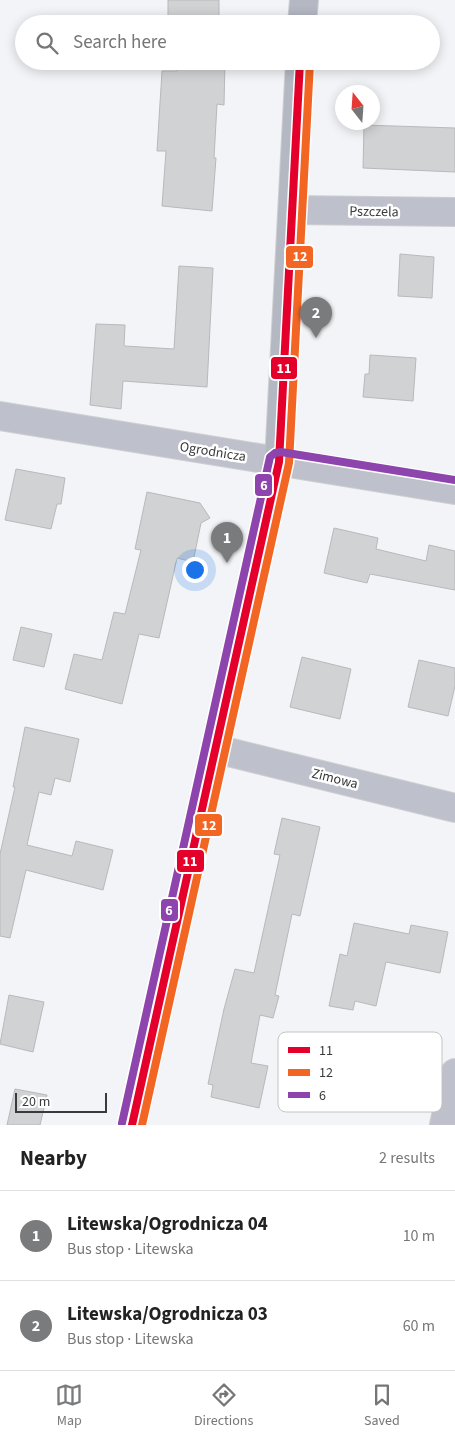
<!DOCTYPE html>
<html lang="en">
<head>
<meta charset="utf-8">
<style>
	:root { --surface:#fff; --page:#f2f2f2; --text:#222; --muted:#767676; --line:#e0e0e0; --accent:#7a7b7d }
	body { margin:0; font-family:"Source Sans 3",sans-serif; background:var(--page); color:var(--text) }
	.compass { position:absolute; left:335px; top:85px; width:45px; height:45px; border-radius:50%; background:var(--surface); box-shadow:0 2px 12px #0003; rotate:343deg }
	.scale { position:absolute; left:15px; bottom:12px; width:92px; box-sizing:border-box; padding-left:5px; border:2px solid #393a3c; border-top:0; font-size:14px; line-height:18px; white-space:nowrap; color:#393a3c; -webkit-text-stroke:4px #fff; paint-order:stroke }
	.you { position:absolute; left:194px; top:569px; width:18px; height:18px; margin:-12px; border:4px solid #fff; border-radius:50%; background:#1a73e8; box-shadow:0 0 0 8px #1a73e833 }
	.badge { display:grid; place-items:center; width:32px; height:32px; border-radius:50%; background:var(--accent); color:#fff; font-size:16px; font-weight:700 }
	.pin { position:absolute; translate:-50% -41px; filter:drop-shadow(0 1px 2px #0008) }
	.pin::after { content:''; position:absolute; top:26px; width:18px; height:15px; background:inherit; clip-path:polygon(0 0,100% 0,50% 100%) }
	.list { margin:0; padding:0; list-style:none }
	h2 { display:flex; justify-content:space-between; align-items:center; height:65px; margin:0; padding:0 20px; font-size:21px }
	h2 small { font-size:16px; font-weight:400; color:var(--muted) }
	.list li { display:grid; grid-template-columns:32px 1fr auto; gap:15px; align-items:center; box-sizing:border-box; height:90px; padding:0 20px; border-top:1px solid var(--line) }
	.list b { display:block; font-size:19px; white-space:nowrap }
	.list p { margin:0; font-size:16px; white-space:nowrap; color:var(--muted) }
	.list em { font-size:16px; font-style:normal; color:var(--muted) }
	.icon { flex:none; width:28px; height:28px; fill:none; stroke:currentColor; stroke-width:2; stroke-linecap:round; stroke-linejoin:round }
	.map { position:relative; flex:none; width:455px; height:1125px; overflow:hidden }
	.search { position:absolute; background:var(--surface); box-shadow:0 2px 12px #0003; left:15px; right:15px; top:15px; height:55px; display:flex; align-items:center; gap:12px; box-sizing:border-box; padding:0 18px; border-radius:28px; color:var(--muted); font-size:19px }
	.sheet { height:245px; background:var(--surface) }
	nav { display:flex; justify-content:space-around; align-items:center; box-sizing:border-box; height:70px; border-top:1px solid var(--line); background:var(--surface); font-size:14px; color:var(--muted) }
	nav a { display:grid; justify-items:center; gap:2px }
	nav .on { color:var(--accent) }
	.map>svg:first-child { display:block }
	.building { fill:#d0d2d4; stroke:#b7b9bb }
	.lines { fill:none; stroke-linecap:round; stroke-linejoin:round }
	.street-casing { stroke:#cecfd1; stroke-width:30 }
	.secondary-casing { stroke:#cecfd1; stroke-width:30 }
	.street { stroke:#bec1cb; stroke-width:28 }
	.secondary { stroke:#b4b8c3; stroke-width:28 }
	.bus-1-casing { stroke:#fff; stroke-width:11 }
	.bus-2-casing { stroke:#fff; stroke-width:11 }
	.bus-3-casing { stroke:#fff; stroke-width:11 }
	.bus-1 { stroke:#e4002b; stroke-width:8 }
	.bus-2 { stroke:#f26522; stroke-width:8 }
	.bus-3 { stroke:#8e44ad; stroke-width:8 }
	.labels { text-anchor:middle; stroke-width:5; stroke-linejoin:round; paint-order:stroke }
	.street-label { font-size:14px; fill:#393a3c; stroke:#fff }
	.key { fill:#fff; stroke:#c4c4c4; stroke-width:1 }
	.key-label { font-size:14px; fill:#393a3c }
	.line-badge { stroke:#fff; stroke-width:2 }
	.badge-label { font-size:14px; text-anchor:middle; font-weight:bold; fill:#fff }
</style>
</head>
<body>
<div class="map">
<svg width="455" height="1125" viewBox="0 0 455 1125">
	<rect width="100%" height="100%" fill="#f2f4f7"/>
	<g class="building">
		<rect x="168" y="0" width="51" height="24"/>
		<path d="M 178,61 L 225,61 L 224,105 L 217,104 L 214,158 L 216,158 L 212,211 L 162,206 L 166,151 L 157,151 L 162,71 L 177,71 Z"/>
		<path d="M 364,125 L 455,128 L 455,172 L 363,168 Z"/>
		<path d="M 400,254 L 434,257 L 432,298 L 398,296 Z"/>
		<path d="M 179,266 L 213,268 L 207,387 L 123,381 L 121,409 L 90,405 L 96,324 L 125,325 L 124,345 L 125,346 L 174,349 Z"/>
		<path d="M 370,355 L 416,358 L 413,401 L 363,397 L 365,374 L 369,374 Z"/>
		<path d="M 16,469 L 65,478 L 61,504 L 57,504 L 51,529 L 5,520 Z"/>
		<path d="M 147,492 L 200,503 L 210,518 L 201,523 L 193,562 L 177,558 L 159,638 L 139,634 L 122,704 L 65,689 L 74,654 L 102,660 L 114,612 L 125,614 L 141,550 L 135,549 Z"/>
		<path d="M 334,528 L 378,538 L 376,549 L 426,561 L 429,545 L 455,551 L 455,590 L 370,574 L 367,583 L 324,573 Z"/>
		<path d="M 21,627 L 52,634 L 44,667 L 13,660 Z"/>
		<path d="M 302,657 L 351,669 L 340,719 L 290,707 Z"/>
		<path d="M 419,660 L 455,668 L 455,686 L 448,716 L 408,707 Z"/>
		<path d="M 25,727 L 79,739 L 70,782 L 55,778 L 51,795 L 39,792 L 27,845 L 72,856 L 76,841 L 113,850 L 103,890 L 26,870 L 10,938 L 0,936 L 0,854 L 15,787 L 13,787 Z"/>
		<path d="M 282,818 L 320,827 L 300,916 L 292,914 L 275,995 L 279,996 L 273,1018 L 260,1015 L 251,1063 L 268,1066 L 259,1108 L 211,1097 L 213,1085 L 208,1084 L 224,1009 L 235,969 L 254,973 L 280,855 L 274,854 Z"/>
		<path d="M 354,923 L 409,934 L 411,925 L 448,932 L 440,973 L 386,962 L 376,1006 L 355,1001 L 353,1010 L 329,1006 L 340,954 L 347,956 Z"/>
		<path d="M 9,995 L 44,1002 L 33,1052 L 0,1044 Z"/>
		<path d="M 15,1089 L 47,1095 L 40,1125 L 7,1125 Z"/>
	</g>
	<g class="lines">
		<defs>
			<g id="street">
				<path d="M 293,210 L 455,212"/>
				<path d="M 0,416 L 455,490"/>
				<path d="M 216,749 L 455,808"/>
				<path d="M 444,1125 L 455,1073"/>
			</g>
			<g id="secondary">
				<path d="M 302,24 L 304,0"/>
				<path d="M 132,1125 L 279,462 L 300,61"/>
			</g>
		</defs>
		<use href="#street" class="street-casing"/>
		<use href="#secondary" class="secondary-casing"/>
		<use href="#street" class="street"/>
		<use href="#secondary" class="secondary"/>
		<defs>
			<path id="bus-1" d="M 132,1125 L 279,462 L 300,61"/>
			<path id="bus-2" d="M 142,1125 L 289,463 L 310,62"/>
			<path id="bus-3" d="M 122,1123 L 270,457 L 275,453 L 281,452 L 455,480"/>
		</defs>
		<use href="#bus-1" class="bus-1-casing"/>
		<use href="#bus-2" class="bus-2-casing"/>
		<use href="#bus-3" class="bus-3-casing"/>
		<use href="#bus-1" class="bus-1"/>
		<use href="#bus-2" class="bus-2"/>
		<use href="#bus-3" class="bus-3"/>
	</g>
	<g class="labels">
		<g class="street-label">
			<text transform="translate(374 211) rotate(1)" y="5">Pszczela</text>
			<text transform="translate(213 451) rotate(9)" y="5">Ogrodnicza</text>
			<text transform="translate(335 778) rotate(14)" y="5">Zimowa</text>
		</g>
	</g>
	<rect x="278" y="1032" width="164" height="80" rx="8" class="key"/>
	<rect x="288" y="1047" width="22" height="6" fill="#e4002b"/>
	<rect x="288" y="1069" width="22" height="7" fill="#f26522"/>
	<rect x="288" y="1092" width="22" height="6" fill="#8e44ad"/>
	<g class="key-label">
		<text x="319" y="1055">11</text>
		<text x="319" y="1077">12</text>
		<text x="319" y="1100">6</text>
	</g>
	<g class="line-badge">
		<rect x="285" y="245" width="29" height="24" rx="5" fill="#f26522"/>
		<rect x="270" y="356" width="28" height="24" rx="5" fill="#e4002b"/>
		<rect x="254" y="473" width="19" height="24" rx="5" fill="#8e44ad"/>
		<rect x="194" y="813" width="29" height="24" rx="5" fill="#f26522"/>
		<rect x="176" y="849" width="29" height="24" rx="5" fill="#e4002b"/>
		<rect x="160" y="898" width="19" height="24" rx="5" fill="#8e44ad"/>
	</g>
	<g class="badge-label">
		<text x="300" y="261">12</text>
		<text x="284" y="373">11</text>
		<text x="264" y="490">6</text>
		<text x="209" y="830">12</text>
		<text x="190" y="866">11</text>
		<text x="169" y="915">6</text>
	</g>
</svg>
<svg class="compass" viewBox="-18 -18 36 36"><path d="M0-13l5 13h-10z" fill="#e53935"/><path d="M0 13l5-13h-10z" fill="#767676"/></svg>
<div class="scale">20 m</div>
<div class="you"></div>
<div class="pin badge" style="left:227px;top:563px">1</div>
<div class="pin badge" style="left:316px;top:338px">2</div>
<div class="search"><svg class="icon" aria-label="search" viewBox="0 0 24 24"><circle cx="10" cy="10" r="6"/><path d="M15 15l6 6"/></svg>Search here</div>
</div>
<section class="sheet">
<h2>Nearby<small>2 results</small></h2>
<ul class="list">
<li><span class="badge">1</span><div><b>Litewska/Ogrodnicza 04</b><p>Bus stop · Litewska</p></div><em>10 m</em></li>
<li><span class="badge">2</span><div><b>Litewska/Ogrodnicza 03</b><p>Bus stop · Litewska</p></div><em>60 m</em></li>
</ul>
</section>
<nav>
<a class="on"><svg class="icon" aria-label="map" viewBox="0 0 24 24"><path d="M3 6l6-2 6 2 6-2v14l-6 2-6-2-6 2zM9 4v14M15 6v14"/></svg>Map</a>
<a><svg class="icon" aria-label="directions" viewBox="0 0 24 24"><path d="M12 3l9 9-9 9-9-9zM9 14v-3h6M13 9l2 2-2 2"/></svg>Directions</a>
<a><svg class="icon" aria-label="saved" viewBox="0 0 24 24"><path d="M7 4h10v16l-5-4-5 4z"/></svg>Saved</a>
</nav>
</body>
</html>
